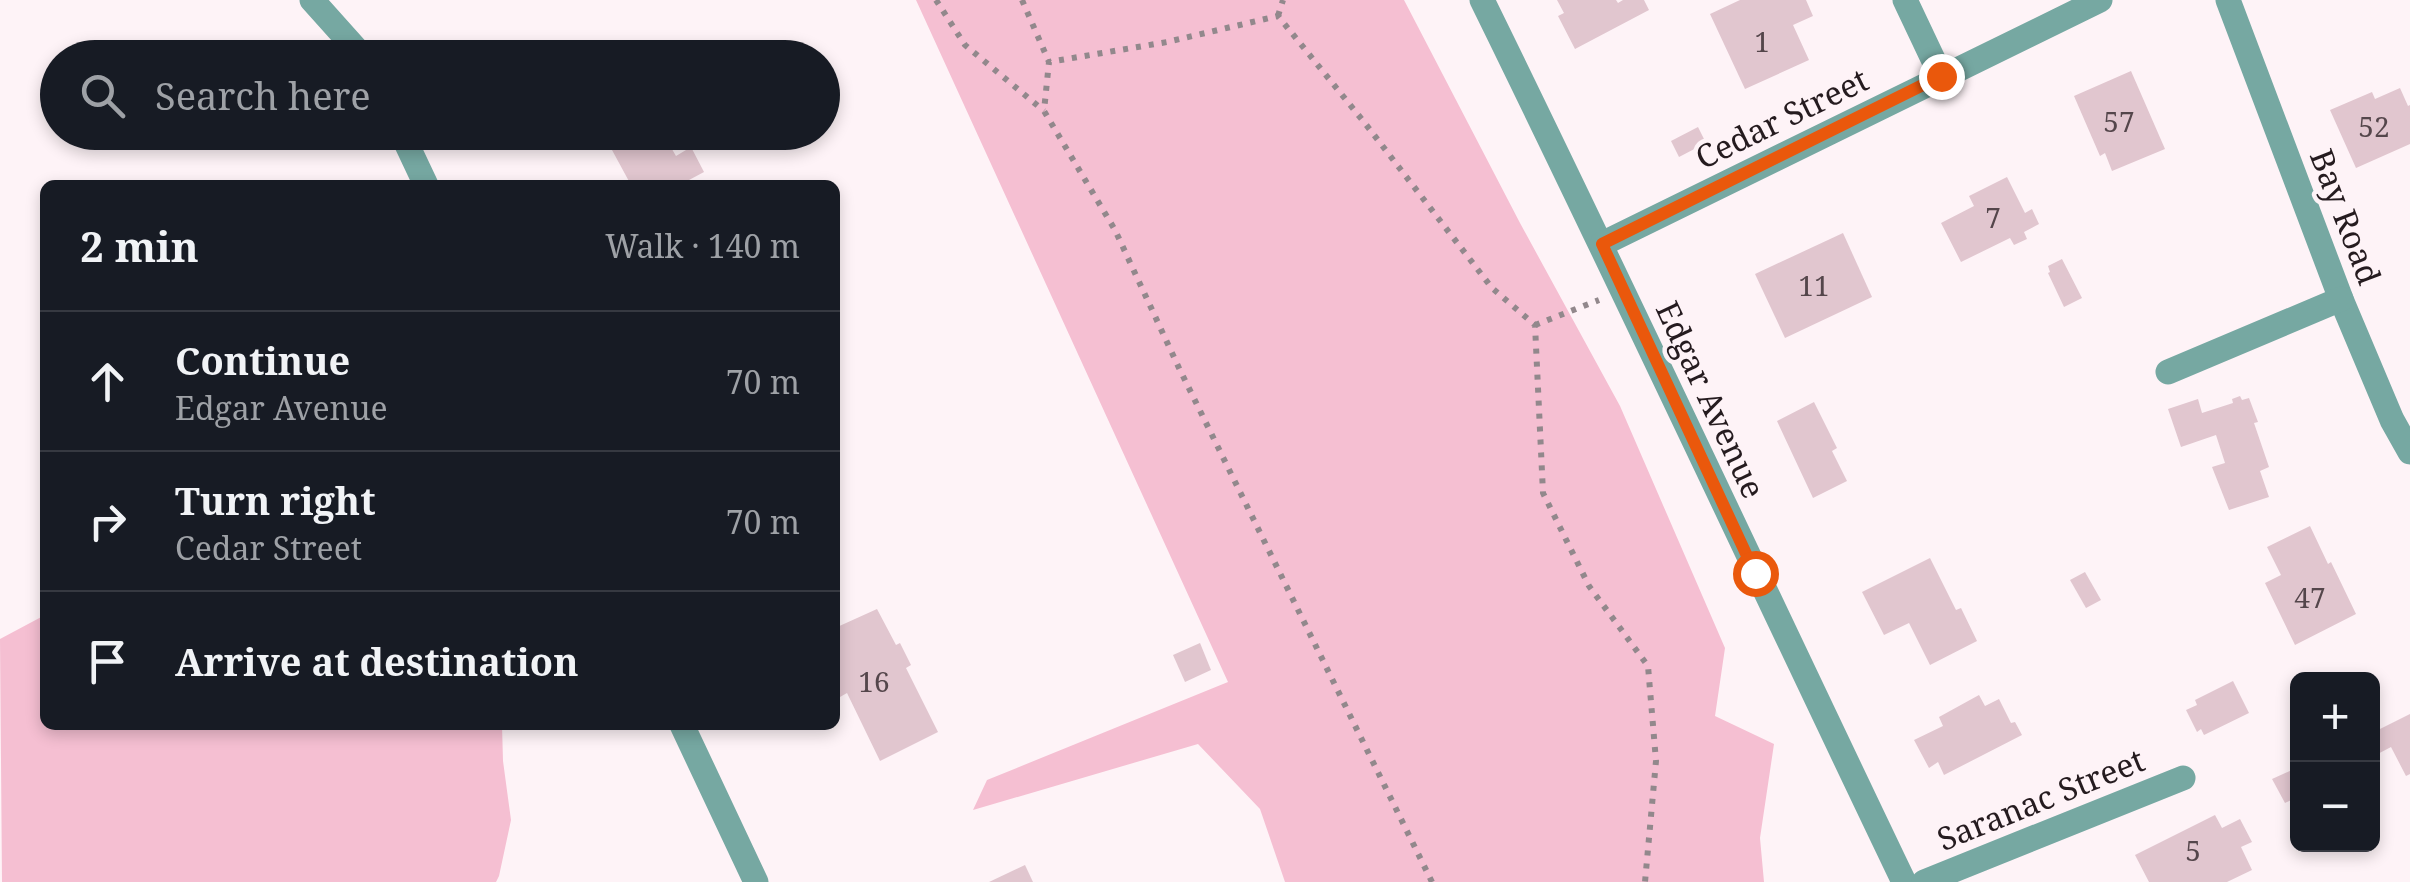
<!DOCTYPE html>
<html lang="en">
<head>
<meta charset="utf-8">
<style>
	:root { --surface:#171b24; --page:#20242c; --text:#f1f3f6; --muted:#9ea1a6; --line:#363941 }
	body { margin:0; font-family:"Noto Serif",serif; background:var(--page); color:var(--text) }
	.controls { position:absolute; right:30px; bottom:30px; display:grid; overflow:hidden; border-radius:15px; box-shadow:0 5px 15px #0003 }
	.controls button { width:90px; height:90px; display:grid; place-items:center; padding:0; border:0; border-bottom:2px solid var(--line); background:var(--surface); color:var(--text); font:50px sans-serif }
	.stop { position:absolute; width:30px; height:30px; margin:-22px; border:8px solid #ea580c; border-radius:50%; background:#fff }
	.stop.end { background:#ea580c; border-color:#fff; box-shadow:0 2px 10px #0008 }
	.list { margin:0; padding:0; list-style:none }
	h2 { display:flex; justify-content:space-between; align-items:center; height:130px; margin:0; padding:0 40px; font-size:42px }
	h2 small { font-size:32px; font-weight:400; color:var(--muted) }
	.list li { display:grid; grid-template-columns:65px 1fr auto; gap:30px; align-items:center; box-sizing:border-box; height:140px; padding:0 40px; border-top:2px solid var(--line) }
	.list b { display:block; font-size:38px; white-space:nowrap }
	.list p { margin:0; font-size:32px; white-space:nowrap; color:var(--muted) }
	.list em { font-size:32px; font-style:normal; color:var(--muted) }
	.icon { flex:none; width:55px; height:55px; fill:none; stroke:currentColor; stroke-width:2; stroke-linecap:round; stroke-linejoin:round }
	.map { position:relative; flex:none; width:2410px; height:882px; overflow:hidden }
	.search { position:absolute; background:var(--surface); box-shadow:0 5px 15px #0003; left:40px; top:40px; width:800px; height:110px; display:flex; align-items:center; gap:25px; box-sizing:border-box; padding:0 35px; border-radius:55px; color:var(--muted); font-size:38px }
	.panel { position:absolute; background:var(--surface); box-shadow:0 5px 15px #0003; left:40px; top:180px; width:800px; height:550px; border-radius:15px }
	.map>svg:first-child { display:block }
	.green { fill:#f5bfd2 }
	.building { fill:#e1c6cf }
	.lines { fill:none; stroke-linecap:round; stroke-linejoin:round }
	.path { stroke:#92888c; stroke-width:6; stroke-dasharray:5 8; stroke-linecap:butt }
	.minor { stroke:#76a8a2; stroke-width:25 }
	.route { stroke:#ea580c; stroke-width:12 }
	.labels { text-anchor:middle; stroke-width:9; stroke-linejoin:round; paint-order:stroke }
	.number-label { font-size:28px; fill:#54464b }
	.street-label { font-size:32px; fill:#251b1f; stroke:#fef3f7 }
</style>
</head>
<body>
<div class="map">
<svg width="2410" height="882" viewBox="0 0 2410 882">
	<rect width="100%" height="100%" fill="#fef3f7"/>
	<g class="green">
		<path d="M 916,0 L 1404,0 L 1520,223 L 1620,406 L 1725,648 L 1715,716 L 1774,744 L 1760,838 L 1764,882 L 1285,882 L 1260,809 L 1198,744 L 973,810 L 987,780 L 1228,682 Z"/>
		<path d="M 45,615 L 45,725 L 502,725 L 503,761 L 511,820 L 499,876 L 496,882 L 2,882 L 0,639 Z"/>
	</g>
	<g class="building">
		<path d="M 1557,0 L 1616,0 L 1618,3 L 1623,0 L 1644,0 L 1649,10 L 1575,49 L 1558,16 L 1564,13 Z"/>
		<path d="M 1740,0 L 1806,0 L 1813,16 L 1793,25 L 1809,60 L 1745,89 L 1710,14 Z"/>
		<path d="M 2131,71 L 2165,149 L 2112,171 L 2105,153 L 2100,156 L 2074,96 Z"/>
		<path d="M 2400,88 L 2408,106 L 2410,105 L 2410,144 L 2356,168 L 2330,110 L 2372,92 L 2375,99 Z"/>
		<path d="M 1698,127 L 1706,143 L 1679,157 L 1671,141 Z"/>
		<path d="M 644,132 L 654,132 L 660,142 L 666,139 L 676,156 L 691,147 L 704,172 L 689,180 L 692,185 L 631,185 L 612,150 Z"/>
		<path d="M 2007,177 L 2025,213 L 2032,209 L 2039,224 L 2024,232 L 2027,239 L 2014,245 L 2010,238 L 1961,262 L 1941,223 L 1974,206 L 1969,196 Z"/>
		<path d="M 1843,233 L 1872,297 L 1785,338 L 1755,274 Z"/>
		<path d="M 2062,259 L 2082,298 L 2064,307 L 2048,273 L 2050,272 L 2048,266 Z"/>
		<path d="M 2240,396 L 2242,400 L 2249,398 L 2258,422 L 2254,423 L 2269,467 L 2260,471 L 2269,497 L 2229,510 L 2212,467 L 2225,463 L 2216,435 L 2181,447 L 2168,409 L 2198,399 L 2202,413 L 2233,403 L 2232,399 Z"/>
		<path d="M 1814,402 L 1837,448 L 1832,451 L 1847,481 L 1813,498 L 1777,421 Z"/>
		<path d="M 2310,526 L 2328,564 L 2331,562 L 2356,614 L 2295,645 L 2265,583 L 2281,575 L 2267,547 Z"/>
		<path d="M 1930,558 L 1956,610 L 1961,608 L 1977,641 L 1930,665 L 1909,623 L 1884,635 L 1862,592 Z"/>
		<path d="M 2085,572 L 2101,600 L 2086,608 L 2070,580 Z"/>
		<path d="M 877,609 L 896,645 L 900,643 L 911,665 L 906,668 L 938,732 L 880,761 L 847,693 L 840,697 L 835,688 L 835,677 L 839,675 L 835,668 L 835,628 Z"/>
		<path d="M 1200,643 L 1211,670 L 1185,682 L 1173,655 Z"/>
		<path d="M 2233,681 L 2249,713 L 2204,735 L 2201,729 L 2197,732 L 2186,710 L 2197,705 L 2195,700 Z"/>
		<path d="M 1979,695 L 1985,706 L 1999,699 L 2011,723 L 2015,722 L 2022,735 L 1944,775 L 1938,762 L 1929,768 L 1914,740 L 1943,726 L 1939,717 Z"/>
		<path d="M 2410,714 L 2410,774 L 2406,776 L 2391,747 L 2372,757 L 2372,733 Z"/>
		<path d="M 2294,769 L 2298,776 L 2298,797 L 2285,803 L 2272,779 Z"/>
		<path d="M 2215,815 L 2222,828 L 2240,819 L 2252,842 L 2241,847 L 2252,870 L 2227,882 L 2149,882 L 2135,855 Z"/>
		<path d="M 1025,865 L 1033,882 L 989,882 Z"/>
	</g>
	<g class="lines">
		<g class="path">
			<path d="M 936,0 L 965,45 L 1044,111"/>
			<path d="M 1022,0 L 1049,62"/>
			<path d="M 1278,16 L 1283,0"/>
			<path d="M 1535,325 L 1599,300"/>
			<path d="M 1432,882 L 1179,368 L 1115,230 L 1044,111 L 1049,62 L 1167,42 L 1278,16 L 1364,122 L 1492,288 L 1535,325 L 1543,493 L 1589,586 L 1648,666 L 1656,761 L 1645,882"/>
		</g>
		<g class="minor">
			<path d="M 312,0 L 364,58"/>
			<path d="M 1482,0 C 1626,293 1763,588 1904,882"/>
			<path d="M 1905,0 L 1941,76"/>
			<path d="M 2228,0 L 2341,299 L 2392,420 L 2410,452"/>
			<path d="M 401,132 L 426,185"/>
			<path d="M 1602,244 L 2100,0"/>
			<path d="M 2168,372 L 2341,299"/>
			<path d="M 682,725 L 756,882"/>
			<path d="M 1924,882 L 2183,778"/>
		</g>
	</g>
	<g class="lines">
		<path class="route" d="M 1755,573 L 1602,244 L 1941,76"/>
	</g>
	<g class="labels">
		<g class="number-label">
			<text x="1762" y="52">1</text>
			<text x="2119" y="132">57</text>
			<text x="2374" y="137">52</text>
			<text x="1993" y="228">7</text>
			<text x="1814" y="296">11</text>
			<text x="2310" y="608">47</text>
			<text x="874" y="692">16</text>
			<text x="2193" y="861">5</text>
		</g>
		<g class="street-label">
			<text transform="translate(1782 119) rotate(-26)" y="11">Cedar Street</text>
			<text transform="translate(2345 217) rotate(69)" y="11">Bay Road</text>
			<text transform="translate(1710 400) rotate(65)" y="11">Edgar Avenue</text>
			<text transform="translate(2041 800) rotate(-22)" y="11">Saranac Street</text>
		</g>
	</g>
</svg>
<div class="controls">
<button>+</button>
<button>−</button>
</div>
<div class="stop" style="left:1755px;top:573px"></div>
<div class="stop end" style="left:1941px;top:76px"></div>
<div class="search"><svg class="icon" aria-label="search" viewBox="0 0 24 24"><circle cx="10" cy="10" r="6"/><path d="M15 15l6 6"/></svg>Search here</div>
<section class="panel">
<h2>2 min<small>Walk · 140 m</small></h2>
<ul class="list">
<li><svg class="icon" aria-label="ahead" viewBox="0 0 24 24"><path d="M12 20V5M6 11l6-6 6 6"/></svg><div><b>Continue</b><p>Edgar Avenue</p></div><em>70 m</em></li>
<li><svg class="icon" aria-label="right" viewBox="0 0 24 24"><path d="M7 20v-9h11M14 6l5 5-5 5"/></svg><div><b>Turn right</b><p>Cedar Street</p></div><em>70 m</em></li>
<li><svg class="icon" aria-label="arrive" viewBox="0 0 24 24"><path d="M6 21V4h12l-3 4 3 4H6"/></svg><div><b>Arrive at destination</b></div></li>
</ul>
</section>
</div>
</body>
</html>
